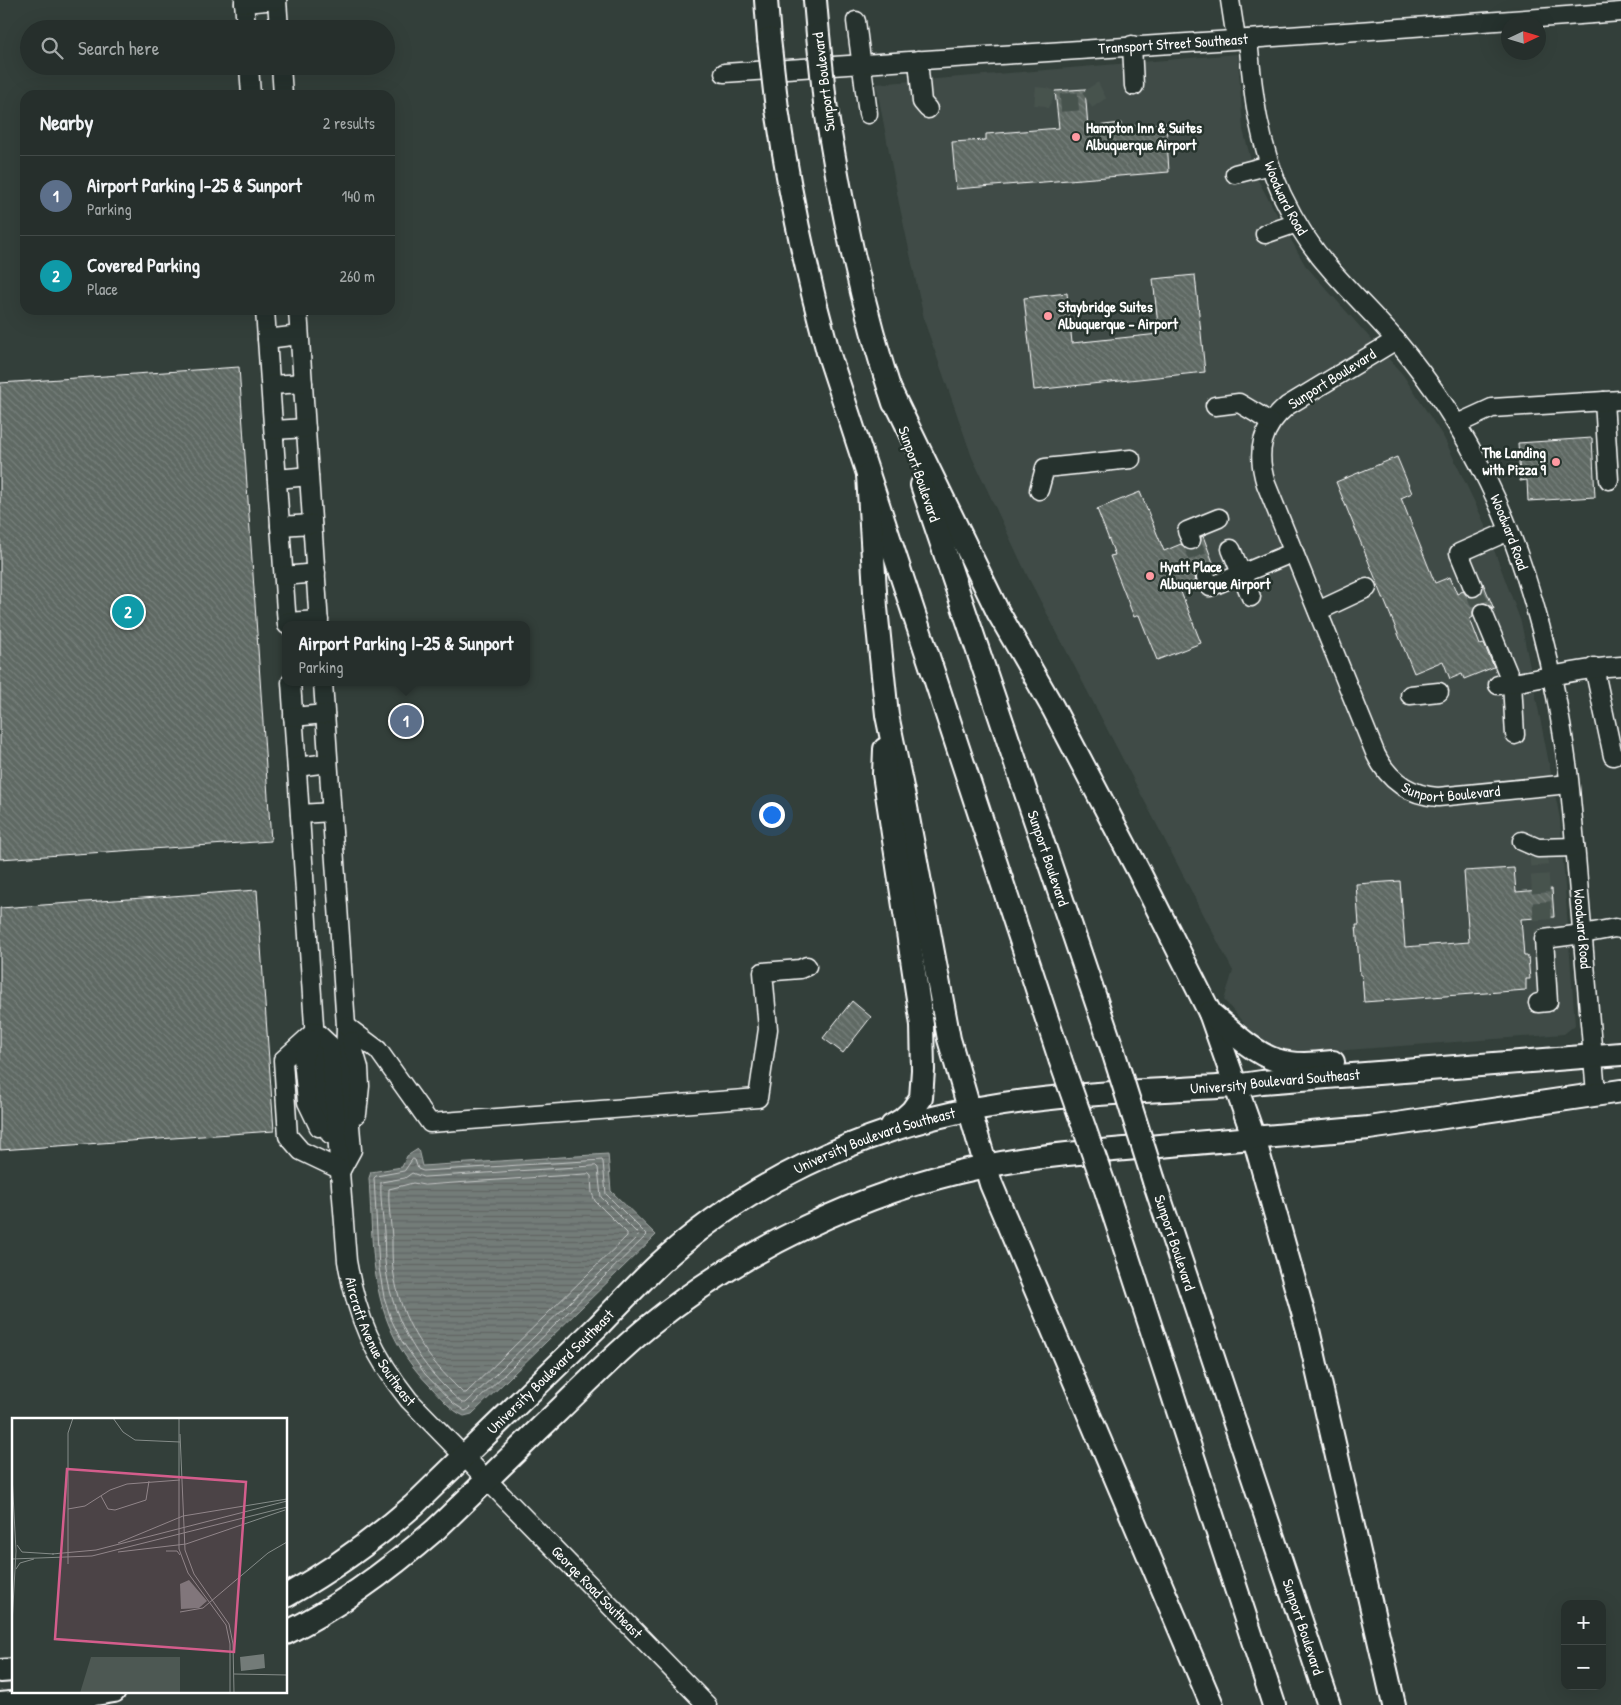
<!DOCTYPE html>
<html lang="en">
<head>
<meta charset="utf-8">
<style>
	:root { --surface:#262f2c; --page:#2e3734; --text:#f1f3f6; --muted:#a4a9a9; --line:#424a48; --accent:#95b2f1 }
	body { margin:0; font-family:"Patrick Hand",sans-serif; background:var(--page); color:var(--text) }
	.controls { position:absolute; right:15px; bottom:15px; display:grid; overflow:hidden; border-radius:10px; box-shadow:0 5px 20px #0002 }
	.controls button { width:45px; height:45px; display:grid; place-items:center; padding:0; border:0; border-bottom:1px solid var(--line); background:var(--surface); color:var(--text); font:25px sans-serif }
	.compass { position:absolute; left:1501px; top:15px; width:45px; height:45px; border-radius:50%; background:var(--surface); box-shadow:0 5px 20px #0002; rotate:86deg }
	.you { position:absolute; left:771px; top:814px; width:18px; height:18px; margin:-12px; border:4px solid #fff; border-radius:50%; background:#1a73e8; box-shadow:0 0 0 8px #1a73e833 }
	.badge { display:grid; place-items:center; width:32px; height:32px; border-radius:50%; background:var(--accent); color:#fff; font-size:16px; font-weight:700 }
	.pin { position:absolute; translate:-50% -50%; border:2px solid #fff; box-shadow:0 1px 5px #0006 }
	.popup { position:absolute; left:282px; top:621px; width:248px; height:65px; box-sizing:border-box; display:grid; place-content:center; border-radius:10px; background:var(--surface); filter:drop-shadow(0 1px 4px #0005); font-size:16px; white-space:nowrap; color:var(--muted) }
	.popup b { font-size:19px; color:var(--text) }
	.popup::after { content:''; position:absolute; left:50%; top:100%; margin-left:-10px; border:10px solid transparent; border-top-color:var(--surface) }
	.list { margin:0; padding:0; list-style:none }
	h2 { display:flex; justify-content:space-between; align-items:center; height:65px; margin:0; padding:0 20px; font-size:21px }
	h2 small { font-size:16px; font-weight:400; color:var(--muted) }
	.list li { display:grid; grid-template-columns:32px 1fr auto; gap:15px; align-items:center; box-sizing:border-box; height:80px; padding:0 20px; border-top:1px solid var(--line) }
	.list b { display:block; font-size:19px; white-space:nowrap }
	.list p { margin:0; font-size:16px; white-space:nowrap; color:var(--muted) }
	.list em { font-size:16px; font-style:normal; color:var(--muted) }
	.icon { flex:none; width:28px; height:28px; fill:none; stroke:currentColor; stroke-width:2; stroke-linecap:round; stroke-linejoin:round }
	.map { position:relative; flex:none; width:1621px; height:1705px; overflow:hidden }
	.search { position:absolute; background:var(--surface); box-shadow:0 5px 20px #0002; left:20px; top:20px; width:375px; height:55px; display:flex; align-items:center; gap:12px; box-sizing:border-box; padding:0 18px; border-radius:28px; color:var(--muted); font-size:19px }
	.panel { position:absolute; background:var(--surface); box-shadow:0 5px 20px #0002; left:20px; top:90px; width:375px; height:225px; border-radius:15px }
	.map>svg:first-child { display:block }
	.built { fill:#404c47 }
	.water { fill:url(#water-rules); stroke:#abb0ae }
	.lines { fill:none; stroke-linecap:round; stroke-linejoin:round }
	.shore { stroke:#c7cac9; stroke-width:1 }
	.building { fill:url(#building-back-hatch); stroke:#fff }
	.minor-tunnel { stroke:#47524e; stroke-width:18; stroke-dasharray:18 9; stroke-linecap:butt }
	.minor-casing { stroke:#fff; stroke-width:21 }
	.major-casing { stroke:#fff; stroke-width:26 }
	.minor { stroke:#26332d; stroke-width:18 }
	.major { stroke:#26332d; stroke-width:22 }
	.major-bridge-casing { stroke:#fff; stroke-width:26; stroke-linecap:butt }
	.major-bridge { stroke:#26332d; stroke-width:22 }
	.poi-dot { fill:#ff9aa2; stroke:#26332d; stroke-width:2 }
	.labels { text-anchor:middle; stroke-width:5; stroke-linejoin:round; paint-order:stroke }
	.street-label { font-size:15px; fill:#fff; stroke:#26332d }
	.poi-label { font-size:15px; font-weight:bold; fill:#fff; stroke:#26332d; text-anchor:start }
	.inset-road { fill:none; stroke:#858c89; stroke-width:1 }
	.view { fill:#d45d8c; fill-opacity:0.15; stroke:#d45d8c; stroke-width:2.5 }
	.inset-edge { fill:none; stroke:#fff; stroke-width:2.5 }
</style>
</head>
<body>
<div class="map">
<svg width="1621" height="1705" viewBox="0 0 1621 1705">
	<defs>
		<pattern id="water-rules" width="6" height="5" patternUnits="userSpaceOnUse" patternTransform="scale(1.25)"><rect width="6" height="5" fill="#737b78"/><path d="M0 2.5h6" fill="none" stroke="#606462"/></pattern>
		<pattern id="building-back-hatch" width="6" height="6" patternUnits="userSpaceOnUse" patternTransform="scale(1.25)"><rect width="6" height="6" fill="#5f6964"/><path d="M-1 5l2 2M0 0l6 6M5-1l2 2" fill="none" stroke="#77807b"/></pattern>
	</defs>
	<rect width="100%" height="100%" fill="#333f3a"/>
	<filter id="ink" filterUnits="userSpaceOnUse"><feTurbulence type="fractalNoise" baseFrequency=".02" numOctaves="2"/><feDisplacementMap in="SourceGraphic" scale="10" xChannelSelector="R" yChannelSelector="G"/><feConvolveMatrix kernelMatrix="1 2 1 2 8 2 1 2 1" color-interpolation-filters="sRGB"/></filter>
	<g filter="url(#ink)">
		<path class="built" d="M 1238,54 L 1243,130 L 1255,175 L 1305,265 L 1403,375 L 1444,438 L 1482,518 L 1521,622 L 1560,819 L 1575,1025 L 1564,1034 L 1293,1054 L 1259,1041 L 1224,1000 L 1233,971 L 1027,575 L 972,457 L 925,323 L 899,203 L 876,84 Z"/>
		<path class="water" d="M 418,1149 L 422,1166 L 608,1154 L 611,1191 L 656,1235 L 472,1414 L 464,1416 C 450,1410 441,1397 430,1386 C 368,1323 374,1259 369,1178 L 371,1172 L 402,1167 L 407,1156 Z"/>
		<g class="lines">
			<g class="shore">
				<path d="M 413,1159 L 415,1160 L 418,1169 L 423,1171 L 602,1160 L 603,1162 L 606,1194 L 647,1235 L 469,1409 L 465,1411 L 453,1403 L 425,1374 L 401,1340 L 391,1319 L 384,1297 L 379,1268 L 374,1178 L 376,1176 L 404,1171 Z"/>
				<path d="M 596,1166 L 598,1168 L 601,1197 L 637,1233 L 638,1236 L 466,1403 L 462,1403 C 421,1368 394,1324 386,1270 C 384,1258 385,1245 384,1232 C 383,1216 380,1199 381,1182 L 405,1178 L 412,1173 L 423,1177 Z"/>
				<path d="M 589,1174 L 591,1176 L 592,1193 L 595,1201 L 627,1233 L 627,1236 L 466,1393 L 463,1393 C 425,1356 401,1323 393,1269 C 392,1259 392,1249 392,1238 C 391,1222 388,1205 389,1189 L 413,1183 L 424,1185 Z"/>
			</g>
		</g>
		<g class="building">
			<path d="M 1085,89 L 1088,127 L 1121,123 L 1121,127 L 1166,123 L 1169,172 L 956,189 L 952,142 L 986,140 L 986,134 L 1059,128 L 1055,91 Z"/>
			<path d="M 1195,275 L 1205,372 L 1034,390 L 1024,298 L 1067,293 L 1072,343 L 1159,334 L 1153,279 Z"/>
			<path d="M 239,367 L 271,841 L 0,859 L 0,383 Z"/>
			<path d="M 1592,438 L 1595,497 L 1528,501 L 1527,480 L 1520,481 L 1518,443 Z"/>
			<path d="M 1397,457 L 1412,493 L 1401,498 L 1435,583 L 1450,577 L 1457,594 L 1463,591 L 1467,596 L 1472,598 L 1477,597 L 1482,593 L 1483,583 L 1494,609 L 1485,603 L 1479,603 L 1473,611 L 1473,617 L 1470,619 L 1480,645 L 1484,644 L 1494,667 L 1464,679 L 1462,674 L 1450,679 L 1443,661 L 1414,673 L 1336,482 Z"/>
			<path d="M 1140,492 L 1164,551 L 1181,544 L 1185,549 L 1195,550 L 1200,546 L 1201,537 L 1203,536 L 1217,573 L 1208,567 L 1203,567 L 1197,571 L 1195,576 L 1196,581 L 1179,587 L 1201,643 L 1157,660 L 1139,615 L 1134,617 L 1110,556 L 1115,555 L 1097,509 Z"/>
			<path d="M 1514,868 L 1516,892 L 1552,889 L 1554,917 L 1521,919 L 1524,956 L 1528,956 L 1530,979 L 1526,979 L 1526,990 L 1364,1002 L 1362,975 L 1360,975 L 1356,925 L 1359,925 L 1356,884 L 1400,881 L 1405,947 L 1469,942 L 1464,871 Z"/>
			<path d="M 257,890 L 274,1131 L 0,1150 L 0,908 Z"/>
			<path d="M 852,1001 L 871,1017 L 843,1053 L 823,1038 Z"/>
		</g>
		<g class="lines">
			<g class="minor-tunnel">
				<path d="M 1035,96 L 1046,97 L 1057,103 L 1086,101 L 1099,92 L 1109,87"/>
				<path d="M 1191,540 L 1206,577"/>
				<path d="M 1473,587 L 1483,613"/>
				<path d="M 1538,848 L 1544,939"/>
			</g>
			<defs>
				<g id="minor">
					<path d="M 244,0 L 246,29"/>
					<path d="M 277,0 L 279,29"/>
					<path d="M 1230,0 L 1236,39"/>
					<path d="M 244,3 L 277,0"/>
					<path d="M 856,21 L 868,114"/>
					<path id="s1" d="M 1248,39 C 1253,95 1258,142 1282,195 C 1295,222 1312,249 1332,271 C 1352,294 1374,315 1394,338 C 1431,382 1463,430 1488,482 C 1532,572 1557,681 1569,779 C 1573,817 1576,855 1579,893 C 1585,960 1591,1027 1596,1093"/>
					<path d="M 1132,45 L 1134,86"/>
					<path d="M 918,60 L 922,102 L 928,109"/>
					<path d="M 249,66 L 251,95"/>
					<path d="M 281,66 L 283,95"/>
					<path id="s2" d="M 724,73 L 1248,39 L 1621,12"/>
					<path d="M 1235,174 L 1270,165"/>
					<path d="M 1265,234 L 1297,223"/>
					<path d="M 265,310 L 287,625"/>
					<path d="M 298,310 L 319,625"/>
					<path d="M 267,339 L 299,335"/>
					<path id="s3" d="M 1396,340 L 1287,406 C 1261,428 1256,452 1266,484 L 1376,755 C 1389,781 1409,795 1438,797 L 1569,784"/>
					<path d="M 271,385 L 303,383"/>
					<path d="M 1604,401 L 1609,480"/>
					<path d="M 1215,406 L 1239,403 L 1256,413 L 1271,423"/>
					<path d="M 1457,424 L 1492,408 L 1621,400"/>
					<path d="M 274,430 L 306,428"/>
					<path d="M 277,479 L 309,476"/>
					<path d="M 1039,490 L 1045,468 L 1131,459"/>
					<path d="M 280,526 L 312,524"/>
					<path d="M 1191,540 L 1187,531 L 1219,518"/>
					<path d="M 1231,549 L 1251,597"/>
					<path d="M 284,576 L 316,573"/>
					<path d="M 1206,577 L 1210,587 L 1294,552"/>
					<path d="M 1473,587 L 1459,553 L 1509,531"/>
					<path d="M 1318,611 L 1367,588"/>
					<path d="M 1483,613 L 1512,683 L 1515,735"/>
					<path d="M 287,622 L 319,620"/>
					<path d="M 1594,667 L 1613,756"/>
					<path d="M 291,682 L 316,1055 L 322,1108 L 330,1134"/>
					<path d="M 323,682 L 346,1026 L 345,1065 L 352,1150 L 341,1170"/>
					<path d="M 1498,685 C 1539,680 1579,668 1621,666"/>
					<path d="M 1410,695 L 1439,692"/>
					<path d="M 293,717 L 325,714"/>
					<path d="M 297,767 L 328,763"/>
					<path d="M 300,814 L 332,812"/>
					<path d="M 1522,841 L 1538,848 L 1575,847"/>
					<path d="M 1538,1003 L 1548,1002 L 1544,939 L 1583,934 L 1615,928 L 1621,929"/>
					<path d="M 346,1026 L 378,1050 L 430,1123 L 758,1098 L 768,1029 L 763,972 L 800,969 L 807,966"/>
					<path id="s4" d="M 315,1031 L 330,1045 L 347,1261 C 357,1318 373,1355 409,1400 L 707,1705"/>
					<path d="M 315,1031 L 283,1060 L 288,1136 L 301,1151 L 341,1170"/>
					<path d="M 311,1038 L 303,1059 L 307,1102 L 319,1127"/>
					<path d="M 351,1041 L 359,1068 L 360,1086 L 357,1114"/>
				</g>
				<g id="major">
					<path d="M 766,0 L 769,39"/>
					<path d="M 815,0 L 818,35"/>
					<path d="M 825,103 C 841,205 861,305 894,403"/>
					<path d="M 777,109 C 789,191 806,272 828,352 L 1060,1059"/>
					<path d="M 890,390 L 998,612 L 1053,708 L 1139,872 L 1210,1013 L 1254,1138 L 1308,1330 L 1394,1705"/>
					<path d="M 868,475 L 876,608 L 887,715 L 905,802 L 949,1039 L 991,1184 L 1212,1705"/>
					<path id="s5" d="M 922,485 L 1113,1051"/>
					<path d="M 885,749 L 884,774 L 922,1025 L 923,1070 L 921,1098 L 912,1111 L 902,1120 L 892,1126"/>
					<path d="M 1210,1013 C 1228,1028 1253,1053 1276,1060 C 1294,1066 1314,1064 1333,1062"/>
					<path id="s6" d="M 1154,1181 L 1329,1705"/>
					<path d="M 1105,1187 L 1274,1705"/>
					<path id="s7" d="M 286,1596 C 332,1570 374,1540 414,1505 L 599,1325 C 618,1305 637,1285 657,1266 C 744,1184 862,1129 979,1108 C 1063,1093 1150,1091 1235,1086 L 1262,1082 L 1621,1054"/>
					<path d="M 286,1633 C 341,1606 390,1569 436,1529 C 477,1490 517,1450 558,1411 C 588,1382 617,1352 649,1326 C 744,1249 861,1192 981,1167 C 1009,1161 1038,1157 1067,1154 L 1369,1128 L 1621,1091"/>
					<path d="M 0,1671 L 14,1670"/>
					<path d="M 0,1704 L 77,1697 L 114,1691"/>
				</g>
			</defs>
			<use href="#minor" class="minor-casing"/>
			<use href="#major" class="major-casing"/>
			<use href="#minor" class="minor"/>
			<use href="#major" class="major"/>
			<defs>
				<g id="major-bridge">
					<path d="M 818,35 L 825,103"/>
					<path d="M 769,39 L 777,109"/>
					<path d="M 1113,1051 L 1154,1181"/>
					<path d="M 1060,1059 L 1105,1187"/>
				</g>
			</defs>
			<use href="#major-bridge" class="major-bridge-casing"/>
			<use href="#major-bridge" class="major-bridge"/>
		</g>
	</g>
	<g class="poi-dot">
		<circle cx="1076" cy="137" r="5"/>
		<circle cx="1048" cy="316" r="5"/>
		<circle cx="1556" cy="462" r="5"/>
		<circle cx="1150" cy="576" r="5"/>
	</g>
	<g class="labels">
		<g class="street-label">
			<text dy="5" stroke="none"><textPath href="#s2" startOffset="450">Transport Street Southeast</textPath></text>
			<text transform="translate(824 82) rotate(-97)" y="5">Sunport Boulevard</text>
			<text dy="5" stroke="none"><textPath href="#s1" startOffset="165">Woodward Road</textPath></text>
			<text transform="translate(1332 379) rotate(-32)" y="5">Sunport Boulevard</text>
			<text transform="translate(919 474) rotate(71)" y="5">Sunport Boulevard</text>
			<text dy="5" stroke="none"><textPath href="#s1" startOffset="570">Woodward Road</textPath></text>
			<text dy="5" stroke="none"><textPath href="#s3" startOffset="598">Sunport Boulevard</textPath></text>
			<text dy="5" stroke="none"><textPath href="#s5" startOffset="394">Sunport Boulevard</textPath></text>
			<text dy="5" stroke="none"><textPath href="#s1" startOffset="975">Woodward Road</textPath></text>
			<text dy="5" stroke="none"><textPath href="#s7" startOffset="1159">University Boulevard Southeast</textPath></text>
			<text dy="5" stroke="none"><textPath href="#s7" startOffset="752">University Boulevard Southeast</textPath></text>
			<text dy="5" stroke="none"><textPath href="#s6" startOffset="65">Sunport Boulevard</textPath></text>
			<text dy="5" stroke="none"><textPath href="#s4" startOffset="325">Aircraft Avenue Southeast</textPath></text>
			<text dy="5" stroke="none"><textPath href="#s7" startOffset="348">University Boulevard Southeast</textPath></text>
			<text dy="5" stroke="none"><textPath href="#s4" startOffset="660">George Road Southeast</textPath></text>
			<text dy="5" stroke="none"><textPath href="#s6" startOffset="470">Sunport Boulevard</textPath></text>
		</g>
		<g class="poi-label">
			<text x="1086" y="133">Hampton Inn &amp; Suites<tspan x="1086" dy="17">Albuquerque Airport</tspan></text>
			<text x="1058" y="312">Staybridge Suites<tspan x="1058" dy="17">Albuquerque - Airport</tspan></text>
			<text x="1546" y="458" text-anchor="end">The Landing<tspan x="1546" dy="17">with Pizza 9</tspan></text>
			<text x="1160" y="572">Hyatt Place<tspan x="1160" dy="17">Albuquerque Airport</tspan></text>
		</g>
	</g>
	<g transform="translate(12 1418)">
		<rect width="275" height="275" fill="#333f3a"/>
		<path d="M 79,239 L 168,239 L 168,275 L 68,275 Z" fill="#4d5853"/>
		<path d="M 177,162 L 195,183 L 187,190 L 169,191 L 168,166 ZM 252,236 L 253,250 L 229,253 L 228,239 Z" fill="#737b78"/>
		<path class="inset-road" d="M 101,0 L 111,14 L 123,22 L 168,24M 167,0 L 167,131 L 176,155 L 214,207 L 218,226 L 218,275M 168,16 L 173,132 L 182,156 L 217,206 L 221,226 L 222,275M 0,57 L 4,133 L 0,206M 89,78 L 96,91 L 103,92 L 134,82 L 137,63M 56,91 L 73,88 L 98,72 L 115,66 L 168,62M 106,125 L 171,98 L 275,81M 5,127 L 10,134 L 42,136M 154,133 L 165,133 L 168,137M 106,134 L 174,126 L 273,92M 40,136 L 84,132 L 275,83M 0,141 L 80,138 L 275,89M 56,146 L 56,15 L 61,0M 4,151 L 8,145 L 22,141M 168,194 L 191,190 L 256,135 L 275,124M 222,256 L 275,257"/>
		<path class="view" d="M 55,51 L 234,64 L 222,234 L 43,221 Z"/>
		<rect width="275" height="275" class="inset-edge"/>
	</g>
</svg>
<div class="controls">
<button>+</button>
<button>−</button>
</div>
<svg class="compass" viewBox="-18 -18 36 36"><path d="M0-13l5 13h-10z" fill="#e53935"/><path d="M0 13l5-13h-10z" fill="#a4a9a9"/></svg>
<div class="you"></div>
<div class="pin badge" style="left:406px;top:721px;background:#5c6f8a">1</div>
<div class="popup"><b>Airport Parking I-25 &amp; Sunport</b>Parking</div>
<div class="pin badge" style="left:128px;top:612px;background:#0f9aa8">2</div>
<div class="search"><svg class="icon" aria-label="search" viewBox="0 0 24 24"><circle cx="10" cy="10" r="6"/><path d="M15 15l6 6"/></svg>Search here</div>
<section class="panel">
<h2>Nearby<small>2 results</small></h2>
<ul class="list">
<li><span class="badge" style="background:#5c6f8a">1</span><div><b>Airport Parking I-25 &amp; Sunport</b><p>Parking</p></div><em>140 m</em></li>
<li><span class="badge" style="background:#0f9aa8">2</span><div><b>Covered Parking</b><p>Place</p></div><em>260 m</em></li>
</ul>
</section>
</div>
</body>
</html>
